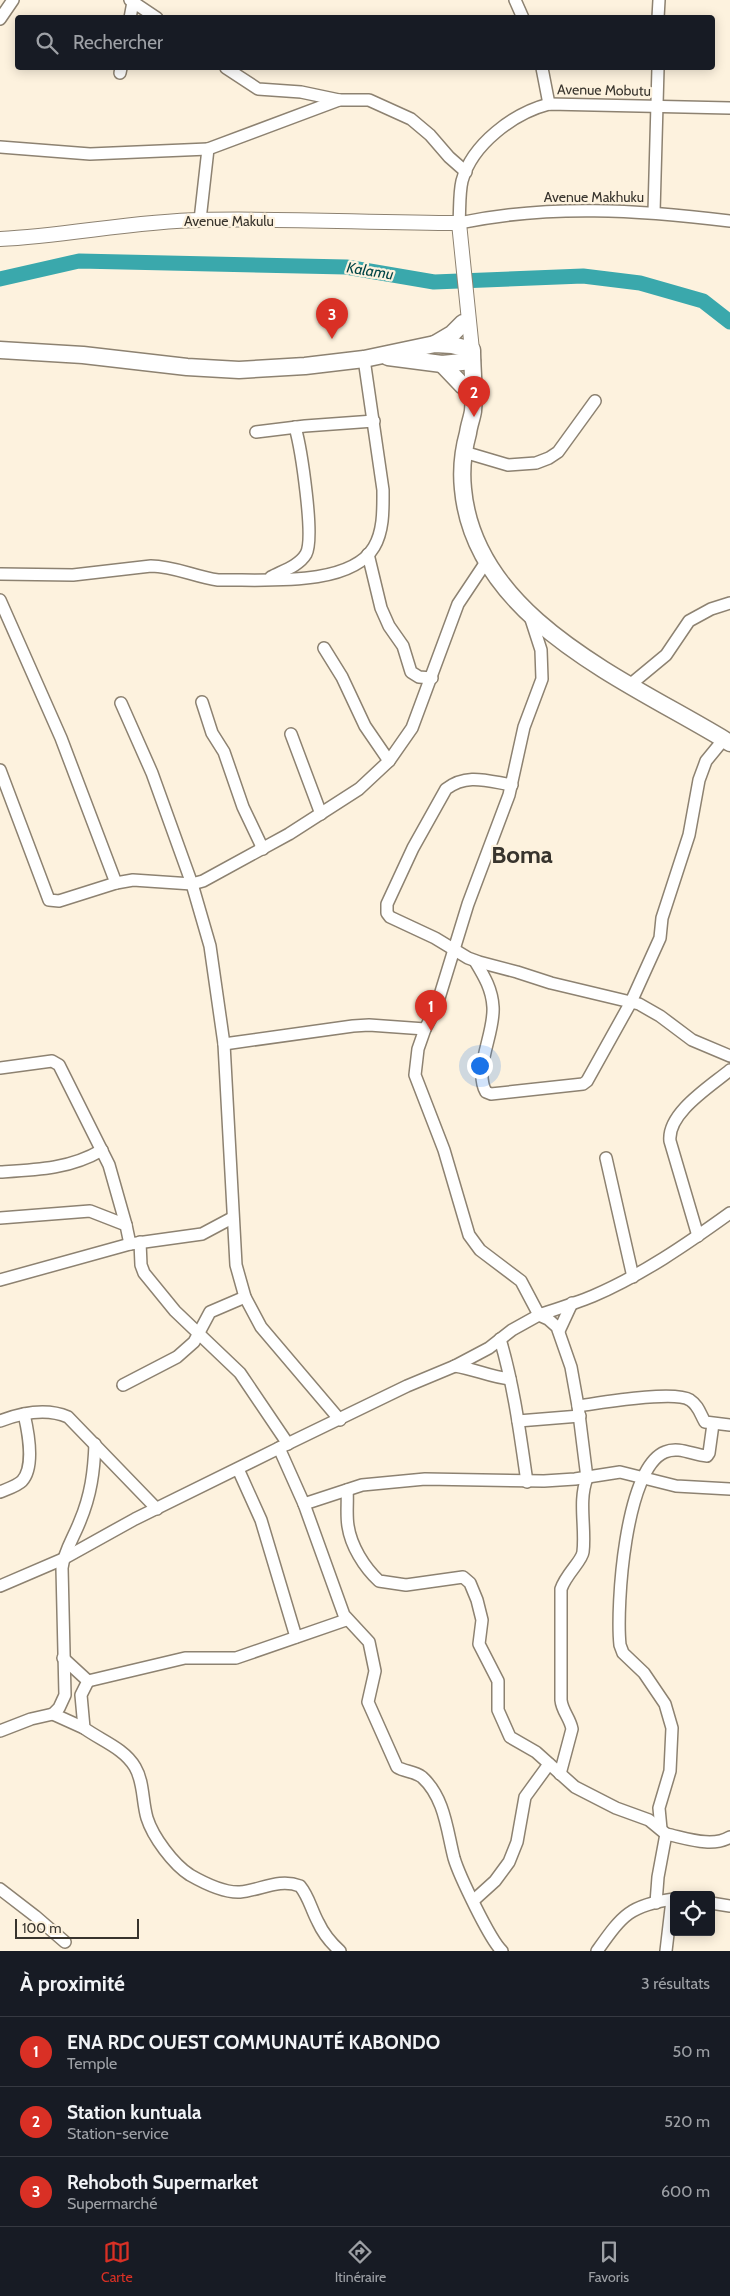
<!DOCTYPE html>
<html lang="fr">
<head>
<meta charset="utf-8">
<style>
	:root { --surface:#171b24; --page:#242831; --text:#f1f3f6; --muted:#9ea1a6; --line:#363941; --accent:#d93025 }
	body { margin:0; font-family:Cabin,sans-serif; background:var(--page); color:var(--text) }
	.controls { position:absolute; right:15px; bottom:15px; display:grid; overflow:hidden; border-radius:5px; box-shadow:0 2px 12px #0003 }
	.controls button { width:45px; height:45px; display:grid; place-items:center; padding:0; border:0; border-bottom:1px solid var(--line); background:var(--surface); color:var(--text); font:25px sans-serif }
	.scale { position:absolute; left:15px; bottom:12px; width:124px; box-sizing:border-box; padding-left:5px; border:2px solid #38342d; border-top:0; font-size:14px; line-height:18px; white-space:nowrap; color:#38342d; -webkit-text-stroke:4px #fdf2de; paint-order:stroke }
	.you { position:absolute; left:479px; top:1065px; width:18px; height:18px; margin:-12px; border:4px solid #fff; border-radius:50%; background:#1a73e8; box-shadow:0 0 0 8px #1a73e833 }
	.badge { display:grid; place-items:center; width:32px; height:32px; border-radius:50%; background:var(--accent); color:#fff; font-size:16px; font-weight:700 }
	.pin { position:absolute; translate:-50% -41px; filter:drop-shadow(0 1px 2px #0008) }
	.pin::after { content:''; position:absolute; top:26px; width:18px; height:15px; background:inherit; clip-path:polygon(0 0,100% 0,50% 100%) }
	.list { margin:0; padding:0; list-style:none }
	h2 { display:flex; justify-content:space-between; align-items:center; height:65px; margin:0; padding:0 20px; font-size:21px }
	h2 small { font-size:16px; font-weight:400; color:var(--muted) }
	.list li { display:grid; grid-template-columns:32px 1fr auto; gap:15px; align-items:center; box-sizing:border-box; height:70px; padding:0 20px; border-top:1px solid var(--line) }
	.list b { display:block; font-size:19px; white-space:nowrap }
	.list p { margin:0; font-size:16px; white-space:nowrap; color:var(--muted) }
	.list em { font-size:16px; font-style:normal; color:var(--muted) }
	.icon { flex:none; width:28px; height:28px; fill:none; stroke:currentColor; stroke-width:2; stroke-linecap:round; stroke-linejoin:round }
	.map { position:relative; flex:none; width:730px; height:1951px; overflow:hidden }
	.search { position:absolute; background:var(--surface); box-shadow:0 2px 12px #0003; left:15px; right:15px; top:15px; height:55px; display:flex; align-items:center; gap:12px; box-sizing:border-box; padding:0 18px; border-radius:5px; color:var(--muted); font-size:19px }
	.sheet { height:275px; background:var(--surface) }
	nav { display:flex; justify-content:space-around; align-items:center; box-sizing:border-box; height:70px; border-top:1px solid var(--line); background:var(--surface); font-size:14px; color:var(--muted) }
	nav a { display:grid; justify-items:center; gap:2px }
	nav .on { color:var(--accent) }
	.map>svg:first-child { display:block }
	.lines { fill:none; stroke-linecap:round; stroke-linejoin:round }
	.river { stroke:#3aa8ac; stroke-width:15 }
	.minor-casing { stroke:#8d8271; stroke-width:14 }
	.major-casing { stroke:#8d8271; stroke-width:16 }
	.highway-casing { stroke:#8d8271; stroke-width:19 }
	.minor { stroke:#fff; stroke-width:11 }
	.major { stroke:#fff; stroke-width:14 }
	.highway { stroke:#fff; stroke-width:16 }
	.labels { text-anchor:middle; stroke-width:4.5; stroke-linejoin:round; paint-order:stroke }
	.street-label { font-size:14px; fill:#38342d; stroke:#fdf2de }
	.water-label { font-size:15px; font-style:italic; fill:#004446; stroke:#fdf2de }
	.town-label { font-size:24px; font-weight:bold; fill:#38342d; stroke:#fdf2de }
</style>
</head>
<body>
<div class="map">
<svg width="730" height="1951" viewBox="0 0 730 1951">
	<rect width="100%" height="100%" fill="#fdf2de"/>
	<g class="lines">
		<path class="river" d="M 0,279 L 79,261 L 346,267 L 434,282 L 583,276 L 640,283 L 703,301 L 730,322"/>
		<defs>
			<g id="minor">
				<path d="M 130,0 L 157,18"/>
				<path d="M 515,0 L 523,18"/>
				<path d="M 130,18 L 133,2"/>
				<path d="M 658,18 L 659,0"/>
				<path d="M 0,19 L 13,0"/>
				<path d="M 226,68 L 258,89 L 301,92 L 339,100"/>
				<path d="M 542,68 L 549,104"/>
				<path d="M 120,73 L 121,68"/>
				<path d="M 730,108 L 549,104 C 514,113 472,144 462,181 C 459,194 460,209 459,223 C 550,204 639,210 730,221"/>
				<path d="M 0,147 L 90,154 L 208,149"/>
				<path d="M 654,212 L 658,68"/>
				<path d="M 200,220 L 208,149 L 339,100 L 369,100 L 411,119 L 430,135 L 449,157 L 466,172"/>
				<path d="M 256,432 L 305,426 L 374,421"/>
				<path d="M 464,452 L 508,465 L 536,463 L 549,458 L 558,452 L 595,401"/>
				<path d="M 368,554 L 381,608 L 389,626 L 403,646 L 411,672 L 419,677 L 432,678"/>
				<path d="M 0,574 L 73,575 L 151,566 C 174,566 195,577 218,580 C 260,579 350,588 374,547 C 384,530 383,508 383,490 L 364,359"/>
				<path d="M 271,577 C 282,571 299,566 306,554 C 315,538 301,448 295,427"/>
				<path d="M 0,600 L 61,738 L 116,883"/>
				<path d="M 324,648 L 342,677 L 365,726 L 389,761"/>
				<path d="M 631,684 L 666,655 L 689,621 L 711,609 L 730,603"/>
				<path d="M 202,702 L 212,733 L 224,752 L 243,807 L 263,849"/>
				<path d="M 121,703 L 152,773 L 192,884 L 210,946 L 224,1044 L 236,1265 L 245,1297 L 261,1327 L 340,1420"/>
				<path d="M 291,734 L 321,814"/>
				<path d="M 0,770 L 49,900 L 59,901 L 116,883 L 133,880 L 192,884 L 203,881 L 289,834 L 359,789 L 389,761 L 412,728 L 458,604 L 486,562"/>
				<path d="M 512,785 C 487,781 467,773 446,789 L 413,848 L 387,904 L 387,913 L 390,917 L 435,938 L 468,958 L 479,962 L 517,972 L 551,983 L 639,1004 L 660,1016 L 692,1040 L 730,1056"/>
				<path d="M 475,961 C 484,976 492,989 493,1007 C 495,1033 473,1069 486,1092 L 491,1094 L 583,1084 L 587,1081 L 631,1002 L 660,938 L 662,918 L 689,835 L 699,780 L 706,761 L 724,739"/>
				<path d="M 425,1029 L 436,1008 L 468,904 L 509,795 L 524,727 L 542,679 L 541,650 L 530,616"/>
				<path d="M 224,1044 L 353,1026 L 369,1025 L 425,1029 L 418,1049 L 415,1075 L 444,1150 L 469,1235 L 480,1250 L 521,1281 L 539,1315 C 557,1309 576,1303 593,1296 C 642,1275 687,1244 730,1213"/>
				<path d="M 0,1068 L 52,1061 L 59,1065 L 109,1165 L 126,1225"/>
				<path d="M 606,1158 L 633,1277"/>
				<path d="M 0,1172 C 36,1170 70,1169 102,1150"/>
				<path d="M 0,1218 L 90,1211 L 126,1225 L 130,1244"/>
				<path d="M 698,1236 L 670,1141 C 667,1113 711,1086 730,1070"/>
				<path d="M 140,1242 L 141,1265 L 144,1273 L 175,1311 L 240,1373 L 288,1444"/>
				<path d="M 0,1280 L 130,1244 L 202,1234 L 232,1218"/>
				<path d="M 559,1331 L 572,1303"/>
				<path d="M 500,1339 C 514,1386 520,1434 527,1482"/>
				<path d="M 455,1366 C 475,1369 490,1377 510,1379"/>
				<path d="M 123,1385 L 177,1357 L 194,1342 L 210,1312 L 245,1297"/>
				<path d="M 578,1406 C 600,1403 674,1390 690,1400 C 699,1406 700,1414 705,1422 L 730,1425"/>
				<path d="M 0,1421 C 21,1413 47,1408 68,1417 L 157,1509"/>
				<path d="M 518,1421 L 580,1416"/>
				<path d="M 279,1448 L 304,1504 L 344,1615 L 369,1642 L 375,1671 L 368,1702 L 397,1767 C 405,1772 414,1771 422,1777 C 445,1798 447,1831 454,1858 C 459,1875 490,1940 502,1951"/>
				<path d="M 238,1469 L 261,1520 L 296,1637"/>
				<path d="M 347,1490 C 348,1502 346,1514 348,1526 C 351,1546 364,1567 379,1581 L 406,1585 L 463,1577 L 470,1583 L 477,1600 L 482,1620 L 479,1644 L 498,1681 L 498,1710 L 510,1737 L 536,1752 L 575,1787 L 616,1808 L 649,1820 L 666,1834"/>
				<path d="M 0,1492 C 7,1489 17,1486 22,1481 C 35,1467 28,1431 24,1414"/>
				<path d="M 304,1504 L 362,1485 L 425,1479 L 544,1481 L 575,1479 L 620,1472 L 676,1486 L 730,1489"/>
				<path d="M 0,1586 L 63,1559 L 135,1519 L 279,1448 L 407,1386 L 455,1366 L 489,1348 L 512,1330 L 539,1315 L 548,1319 L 557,1327 L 571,1367 L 578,1406 L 587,1478 C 578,1501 586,1528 583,1552 C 582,1561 566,1574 561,1589 L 561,1700 C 562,1711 570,1718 572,1729 L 560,1774"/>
				<path d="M 63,1658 L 88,1681 L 81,1695 L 84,1728 C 100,1740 124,1748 135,1767 C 144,1782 142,1801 147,1818 C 153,1837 173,1864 190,1875 C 204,1883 224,1893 240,1892 C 261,1890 279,1878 300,1886 C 309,1897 311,1909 318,1922 C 323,1933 331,1943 340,1951"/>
				<path d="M 88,1681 L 185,1658 L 236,1658 L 346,1620"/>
				<path d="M 53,1714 L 84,1728"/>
				<path d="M 0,1731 L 31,1719 L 53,1714 L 59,1708 L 65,1695 L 62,1568 C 64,1551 74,1537 80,1521 C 91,1495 94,1471 95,1444"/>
				<path d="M 661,1829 L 659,1808 L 670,1771 L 672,1728 L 665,1704 L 644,1673 L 623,1653 L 620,1645 C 616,1606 625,1468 665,1452 C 679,1446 693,1455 707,1456 L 709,1453 L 713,1424"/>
				<path d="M 0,1889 L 35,1916 L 65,1942"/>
				<path d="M 474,1900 L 495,1881 L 509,1862 L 517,1842 L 525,1797 L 549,1764"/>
				<path d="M 656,1903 L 658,1877 L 666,1834 C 686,1838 712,1848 730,1837"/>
				<path d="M 711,1903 L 730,1906"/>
				<path d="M 597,1951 C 622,1916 629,1905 674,1899"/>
				<path d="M 666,1951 L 672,1900"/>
			</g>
			<path id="major" d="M 0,239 C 67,236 133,221 201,220 C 287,218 373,223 459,223 L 472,350"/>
			<g id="highway">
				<path d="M 435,344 L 452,334 L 463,323"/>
				<path d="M 0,350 L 83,355 L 187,367 L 239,370 L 305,366 L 364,359 L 435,344 L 452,345 L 472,350 C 472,370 475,391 473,411 C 472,418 469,425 468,433 C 463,451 461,470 463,489 C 475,621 631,682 730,743"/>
				<path d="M 388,357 L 442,364 L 472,361"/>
				<path d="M 442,364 L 463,386"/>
			</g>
		</defs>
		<use href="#minor" class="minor-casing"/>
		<use href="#major" class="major-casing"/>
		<use href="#highway" class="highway-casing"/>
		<use href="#minor" class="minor"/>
		<use href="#major" class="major"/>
		<use href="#highway" class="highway"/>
	</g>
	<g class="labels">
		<g class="street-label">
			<text transform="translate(604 90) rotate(1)" y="5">Avenue Mobutu</text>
			<text x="594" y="202">Avenue Makhuku</text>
			<text x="229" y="226">Avenue Makulu</text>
		</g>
		<g class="water-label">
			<text transform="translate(370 271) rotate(9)" y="5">Kalamu</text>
		</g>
		<g class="town-label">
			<text x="522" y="863">Boma</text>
		</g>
	</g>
</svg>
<div class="controls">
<button><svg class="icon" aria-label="locate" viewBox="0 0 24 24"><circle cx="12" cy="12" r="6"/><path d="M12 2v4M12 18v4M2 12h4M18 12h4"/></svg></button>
</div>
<div class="scale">100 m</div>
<div class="you"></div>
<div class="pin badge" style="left:431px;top:1031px">1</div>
<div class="pin badge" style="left:474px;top:417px">2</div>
<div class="pin badge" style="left:332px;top:339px">3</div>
<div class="search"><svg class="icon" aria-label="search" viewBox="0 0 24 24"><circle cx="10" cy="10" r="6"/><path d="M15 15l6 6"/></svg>Rechercher</div>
</div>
<section class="sheet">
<h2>À proximité<small>3 résultats</small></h2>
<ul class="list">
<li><span class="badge">1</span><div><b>ENA RDC OUEST COMMUNAUTÉ KABONDO</b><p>Temple</p></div><em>50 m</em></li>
<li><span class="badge">2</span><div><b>Station kuntuala</b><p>Station-service</p></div><em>520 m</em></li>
<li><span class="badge">3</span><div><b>Rehoboth Supermarket</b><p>Supermarché</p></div><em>600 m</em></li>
</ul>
</section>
<nav>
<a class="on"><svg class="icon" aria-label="map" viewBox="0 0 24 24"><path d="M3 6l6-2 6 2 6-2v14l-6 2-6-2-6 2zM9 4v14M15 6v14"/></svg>Carte</a>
<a><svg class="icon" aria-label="directions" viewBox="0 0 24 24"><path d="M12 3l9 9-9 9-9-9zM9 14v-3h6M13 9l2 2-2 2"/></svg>Itinéraire</a>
<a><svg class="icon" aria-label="saved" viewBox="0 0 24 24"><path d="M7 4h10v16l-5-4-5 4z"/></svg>Favoris</a>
</nav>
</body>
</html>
